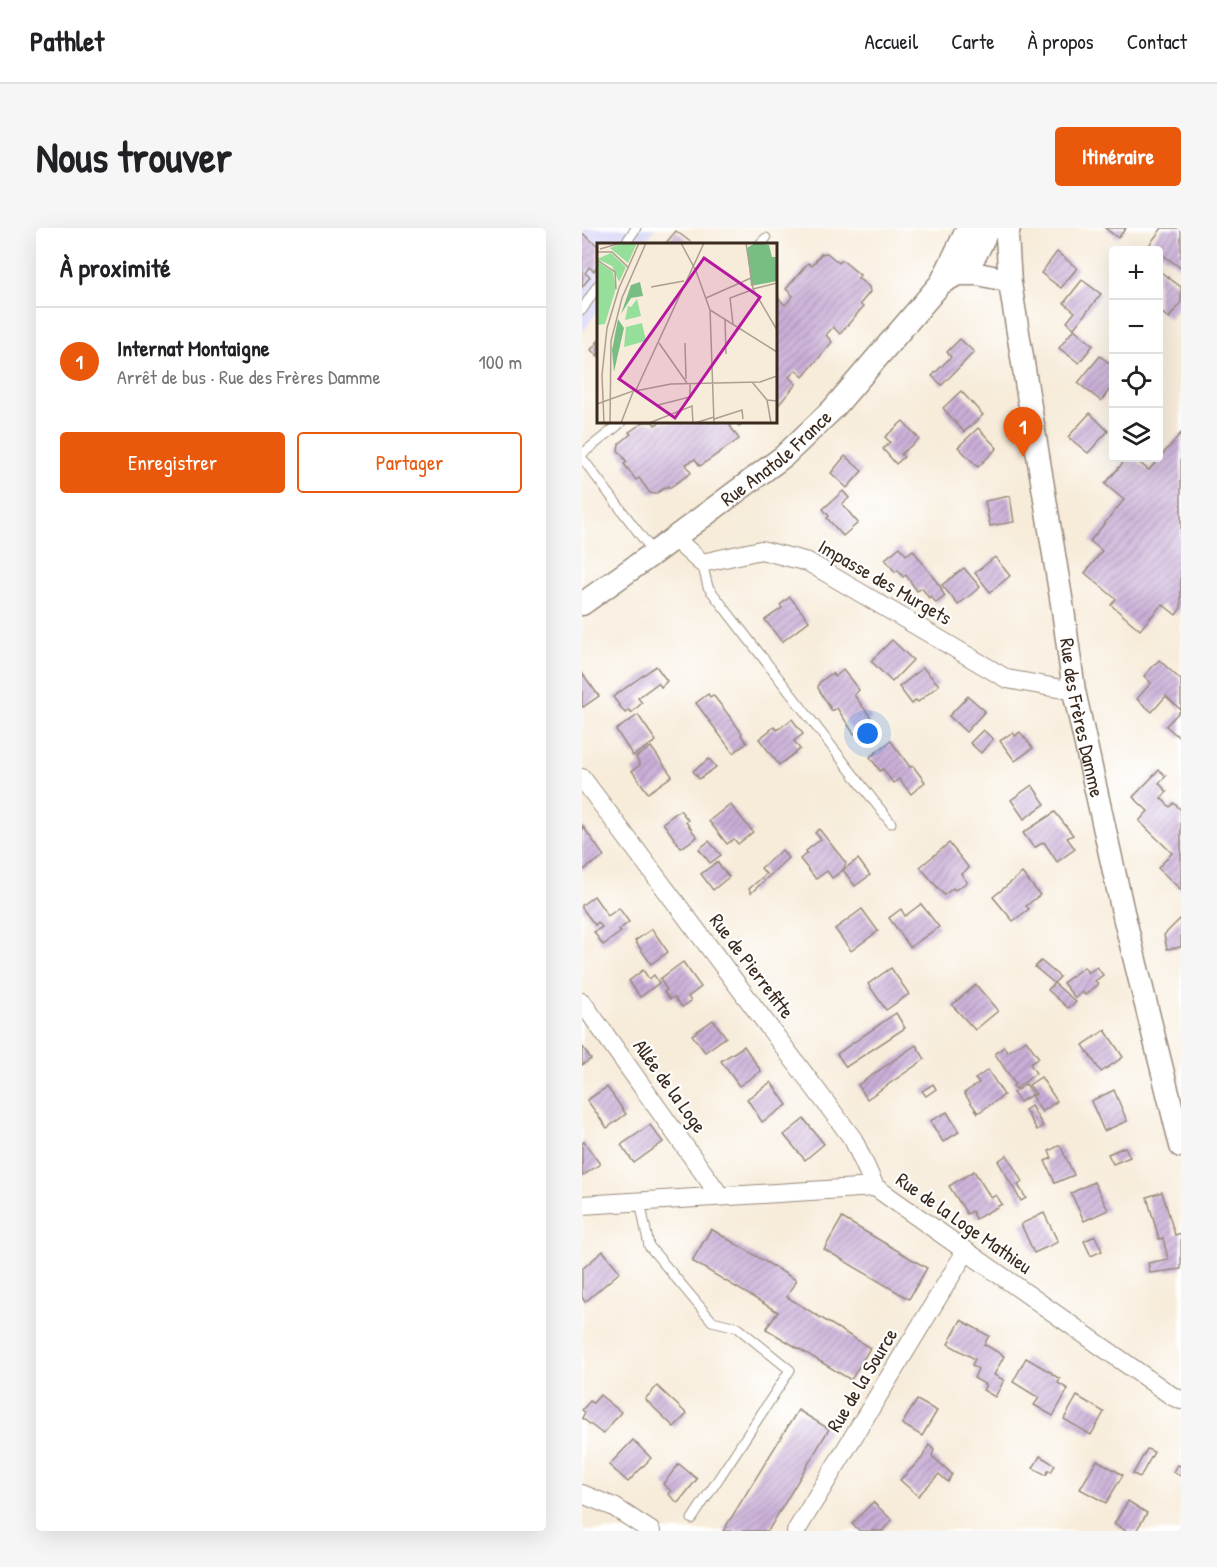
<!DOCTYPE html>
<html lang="fr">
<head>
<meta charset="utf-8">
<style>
	:root { --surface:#fff; --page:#f6f6f6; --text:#202124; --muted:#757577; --line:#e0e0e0; --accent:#ea580c }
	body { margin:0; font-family:"Patrick Hand",sans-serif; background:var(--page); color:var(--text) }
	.controls { position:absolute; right:18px; top:18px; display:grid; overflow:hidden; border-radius:6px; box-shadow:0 6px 24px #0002 }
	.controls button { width:54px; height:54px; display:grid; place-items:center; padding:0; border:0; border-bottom:2px solid var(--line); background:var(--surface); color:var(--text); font:30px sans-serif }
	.you { position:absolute; left:286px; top:506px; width:21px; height:21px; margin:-15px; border:4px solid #fff; border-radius:50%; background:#1a73e8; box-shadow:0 0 0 9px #1a73e833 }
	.badge { display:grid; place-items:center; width:39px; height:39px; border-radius:50%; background:var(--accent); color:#fff; font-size:20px; font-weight:700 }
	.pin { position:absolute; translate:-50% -50px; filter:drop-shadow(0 2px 3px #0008) }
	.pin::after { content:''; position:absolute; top:32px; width:21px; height:18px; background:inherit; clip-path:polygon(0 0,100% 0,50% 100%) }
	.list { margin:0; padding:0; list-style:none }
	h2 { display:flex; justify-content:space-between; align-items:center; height:78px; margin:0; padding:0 24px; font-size:26px }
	h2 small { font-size:20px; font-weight:400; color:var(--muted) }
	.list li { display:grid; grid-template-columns:39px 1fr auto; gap:18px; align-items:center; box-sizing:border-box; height:108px; padding:0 24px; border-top:2px solid var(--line) }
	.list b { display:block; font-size:22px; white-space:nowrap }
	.list p { margin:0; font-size:20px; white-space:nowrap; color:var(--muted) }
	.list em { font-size:20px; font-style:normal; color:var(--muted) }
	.actions { display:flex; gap:12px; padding:18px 24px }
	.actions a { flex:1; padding:14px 0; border:2px solid var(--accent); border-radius:6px; text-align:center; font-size:21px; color:var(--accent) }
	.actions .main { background:var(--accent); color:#fff }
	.icon { flex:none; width:33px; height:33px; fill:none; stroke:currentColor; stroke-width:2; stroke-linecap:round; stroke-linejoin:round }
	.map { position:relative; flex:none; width:599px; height:1303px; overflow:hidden; border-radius:6px }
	header { display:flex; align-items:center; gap:36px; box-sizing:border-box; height:84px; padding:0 30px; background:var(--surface); border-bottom:2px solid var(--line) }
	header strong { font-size:28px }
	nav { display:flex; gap:33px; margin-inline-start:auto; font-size:21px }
	.intro { display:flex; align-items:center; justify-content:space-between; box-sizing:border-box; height:144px; padding:0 36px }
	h1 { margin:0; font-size:42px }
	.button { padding:15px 27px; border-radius:6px; background:var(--accent); color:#fff; font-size:21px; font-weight:700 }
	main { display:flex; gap:36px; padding:0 36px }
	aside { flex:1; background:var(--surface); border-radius:6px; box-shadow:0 6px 24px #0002 }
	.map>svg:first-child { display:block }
	.built { fill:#d8d7f8 }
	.building { fill:url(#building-hatch) }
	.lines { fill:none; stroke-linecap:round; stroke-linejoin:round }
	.service-casing { stroke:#998b7c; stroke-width:11 }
	.minor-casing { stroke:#998b7c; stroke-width:20 }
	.tertiary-casing { stroke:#998b7c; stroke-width:25 }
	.service { stroke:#fff; stroke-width:9 }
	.minor { stroke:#fff; stroke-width:18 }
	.tertiary { stroke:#fff; stroke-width:22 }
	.labels { text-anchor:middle; stroke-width:4.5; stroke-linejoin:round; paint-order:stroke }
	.street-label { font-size:20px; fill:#3b2a1e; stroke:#fff }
	.inset-road { fill:none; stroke:#ac9e8f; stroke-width:1.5 }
	.view { fill:#b5179e; fill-opacity:0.15; stroke:#b5179e; stroke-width:3 }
	.inset-edge { fill:none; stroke:#3b2a1e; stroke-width:3 }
</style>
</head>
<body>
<header>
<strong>Pathlet</strong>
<nav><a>Accueil</a><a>Carte</a><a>À propos</a><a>Contact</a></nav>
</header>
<div class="intro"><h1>Nous trouver</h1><a class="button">Itinéraire</a></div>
<main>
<aside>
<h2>À proximité<small></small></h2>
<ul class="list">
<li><span class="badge">1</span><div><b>Internat Montaigne</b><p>Arrêt de bus · Rue des Frères Damme</p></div><em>100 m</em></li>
</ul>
<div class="actions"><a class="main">Enregistrer</a><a>Partager</a></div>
</aside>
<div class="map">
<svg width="599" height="1303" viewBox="0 0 599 1303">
	<defs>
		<pattern id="building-hatch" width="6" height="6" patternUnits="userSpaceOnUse" patternTransform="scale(1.5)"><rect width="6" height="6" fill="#caafd8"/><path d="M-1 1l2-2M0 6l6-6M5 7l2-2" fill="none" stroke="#a58faf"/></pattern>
	</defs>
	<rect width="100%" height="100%" fill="#fff"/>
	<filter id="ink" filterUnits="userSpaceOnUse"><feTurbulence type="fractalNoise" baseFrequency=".0167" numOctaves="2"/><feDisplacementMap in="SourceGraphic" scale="12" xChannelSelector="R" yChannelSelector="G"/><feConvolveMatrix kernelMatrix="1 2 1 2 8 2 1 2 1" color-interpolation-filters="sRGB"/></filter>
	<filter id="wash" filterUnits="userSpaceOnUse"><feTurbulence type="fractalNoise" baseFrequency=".008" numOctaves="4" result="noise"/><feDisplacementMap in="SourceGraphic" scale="24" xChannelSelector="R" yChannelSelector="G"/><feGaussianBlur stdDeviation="1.35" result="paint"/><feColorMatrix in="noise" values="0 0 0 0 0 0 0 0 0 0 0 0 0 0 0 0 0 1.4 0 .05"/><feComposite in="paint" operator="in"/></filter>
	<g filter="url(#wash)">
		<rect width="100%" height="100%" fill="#f7ecda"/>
		<path class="built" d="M 0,0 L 73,0 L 62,16 L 16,16 L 16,81 L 0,105 Z"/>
		<g id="blocks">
			<g class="building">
				<path d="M 523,0 L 544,0 L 536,10 Z"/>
				<path d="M 580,0 L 599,0 L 599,40 L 567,17 Z"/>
				<path d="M 94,3 L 111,16 L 83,16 Z"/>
				<path d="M 0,5 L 16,18 L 16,37 L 12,43 L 7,39 L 3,45 L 8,49 L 0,59 Z"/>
				<path d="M 475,24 L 495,40 L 479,60 L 459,45 Z"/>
				<path d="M 245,25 L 257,35 L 260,32 L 278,47 L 276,50 L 287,59 L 288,64 L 278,76 L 281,79 L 258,106 L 251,99 L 244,107 L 250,114 L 221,149 L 214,142 L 207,149 L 214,156 L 194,180 L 194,73 L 196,70 L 203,77 L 211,68 L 204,61 L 226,35 L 230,38 L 239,26 Z"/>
				<path d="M 576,42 L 599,59 L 599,74 L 587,90 L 576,82 Z"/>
				<path d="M 500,52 L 519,66 L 492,100 L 485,94 L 493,84 L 482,75 Z"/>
				<path d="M 492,101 L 511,117 L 497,135 L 477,120 Z"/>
				<path d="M 378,111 L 392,124 L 360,157 L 350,148 L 369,129 L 365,124 Z"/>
				<path d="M 16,113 L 16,128 L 9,122 Z"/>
				<path d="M 518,128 L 531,138 L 531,157 L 519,173 L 496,155 Z"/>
				<path d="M 379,163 L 401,187 L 382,204 L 361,180 Z"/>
				<path d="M 508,185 L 526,203 L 506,225 L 486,209 Z"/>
				<path d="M 321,193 L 337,211 L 319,226 L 322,229 L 314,236 L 301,221 L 308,214 L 303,209 Z"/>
				<path d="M 62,194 L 71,194 L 73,197 L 78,194 L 161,194 L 157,198 L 153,194 L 148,198 L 157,211 L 118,238 L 113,231 L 104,236 L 109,245 L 87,260 L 86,258 L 73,266 L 68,265 L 57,250 L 54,252 L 42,236 L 45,234 L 36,222 L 37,216 L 49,206 L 47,204 Z"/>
				<path d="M 396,200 L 415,220 L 396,239 L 376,219 Z"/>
				<path d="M 599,205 L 599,380 L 594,387 L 580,376 L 558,402 L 529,377 L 534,371 L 503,345 L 520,323 L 508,313 L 542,272 L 523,256 L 545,230 L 551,230 L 567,242 Z"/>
				<path d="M 263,228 L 280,243 L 265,260 L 249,245 Z"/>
				<path d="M 261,263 L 267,270 L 260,276 L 276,295 L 261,308 L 245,290 L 247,288 L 241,281 Z"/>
				<path d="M 428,268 L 432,294 L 408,298 L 403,273 Z"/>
				<path d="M 318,319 L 324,327 L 331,322 L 360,361 L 359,362 L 363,368 L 354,375 L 349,368 L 347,370 L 340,360 L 335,363 L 324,347 L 321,349 L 316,342 L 313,344 L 303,331 Z"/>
				<path d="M 413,329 L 428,348 L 408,364 L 393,345 Z"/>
				<path d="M 382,340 L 398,359 L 376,377 L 360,357 Z"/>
				<path d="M 208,369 L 227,393 L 200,414 L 183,392 L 200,380 L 198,377 Z"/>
				<path d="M 310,412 L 331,432 L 310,454 L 289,433 Z"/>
				<path d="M 577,432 L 599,452 L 599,482 L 584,468 L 570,484 L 555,471 L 569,455 L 562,448 Z"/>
				<path d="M 74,438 L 85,453 L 79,459 L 76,455 L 56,470 L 60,475 L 49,485 L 47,482 L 43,485 L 31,469 Z"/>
				<path d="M 341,440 L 357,457 L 336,474 L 334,472 L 330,476 L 317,459 Z"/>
				<path d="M 261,442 L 277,462 L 272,467 L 290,491 L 272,506 L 255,480 L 250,483 L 236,460 L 237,455 L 250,445 L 253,449 Z"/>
				<path d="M 0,445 L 17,468 L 1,479 L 0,478 Z"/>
				<path d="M 126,466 L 128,469 L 131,467 L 142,481 L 160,505 L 159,507 L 165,515 L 151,525 L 114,475 Z"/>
				<path d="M 386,468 L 403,483 L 384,504 L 367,488 Z"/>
				<path d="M 599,482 L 599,511 L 584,498 Z"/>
				<path d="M 56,487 L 74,513 L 51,528 L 34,502 Z"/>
				<path d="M 210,491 L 221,506 L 212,513 L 218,521 L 197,537 L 177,511 L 192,499 L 195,502 Z"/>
				<path d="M 401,502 L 411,511 L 399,525 L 388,515 Z"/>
				<path d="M 431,504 L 433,508 L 438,504 L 451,520 L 433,533 L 418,513 Z"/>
				<path d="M 309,513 L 328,539 L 331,538 L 343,554 L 329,566 L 317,551 L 311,555 L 301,541 L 298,543 L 288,529 Z"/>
				<path d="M 69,519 L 90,548 L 66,565 L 50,543 L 58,537 L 54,529 Z"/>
				<path d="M 127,531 L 134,539 L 117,551 L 111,543 Z"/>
				<path d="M 577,542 L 584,548 L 577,555 L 585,564 L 579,570 L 588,579 L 592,575 L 599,582 L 599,662 L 576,640 L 590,625 L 557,593 L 566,583 L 551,569 Z"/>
				<path d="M 450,557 L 463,576 L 442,591 L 429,572 Z"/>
				<path d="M 148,576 L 171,604 L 156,616 L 152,611 L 145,616 L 127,593 Z"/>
				<path d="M 98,582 L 106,592 L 104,594 L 115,609 L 99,620 L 81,595 Z"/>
				<path d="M 473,584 L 491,607 L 485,610 L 493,621 L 475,634 L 462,614 L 452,620 L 441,605 Z"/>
				<path d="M 0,597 L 22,628 L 0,643 Z"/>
				<path d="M 237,601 L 264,635 L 261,642 L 250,650 L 245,643 L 234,651 L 218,631 L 225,625 L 224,623 L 239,611 L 233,605 Z"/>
				<path d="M 127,613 L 139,627 L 128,635 L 117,621 Z"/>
				<path d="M 367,615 L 387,640 L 379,646 L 385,654 L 373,662 L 371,660 L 362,667 L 338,639 Z"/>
				<path d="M 200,622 L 206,630 L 169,665 L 167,661 L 184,646 L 179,640 Z"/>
				<path d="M 276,631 L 288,647 L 273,658 L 261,642 Z"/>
				<path d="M 135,634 L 147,649 L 131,662 L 119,646 Z"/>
				<path d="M 440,645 L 458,667 L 444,678 L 447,681 L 431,693 L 411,669 Z"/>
				<path d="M 12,668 L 26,688 L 37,680 L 47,694 L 37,702 L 39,704 L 21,717 L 12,704 L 20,699 L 16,694 L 13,697 L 0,680 L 0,677 Z"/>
				<path d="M 339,676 L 357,699 L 328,719 L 307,690 L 319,681 L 323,688 Z"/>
				<path d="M 280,681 L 296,703 L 269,723 L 253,701 Z"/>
				<path d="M 599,690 L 599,719 L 585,721 L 582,707 Z"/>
				<path d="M 70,701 L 86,724 L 69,736 L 53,713 Z"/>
				<path d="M 459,733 L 478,749 L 472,755 L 453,739 Z"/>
				<path d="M 101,734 L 119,759 L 106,769 L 109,773 L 100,779 L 92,769 L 88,771 L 82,764 L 85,762 L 78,751 Z"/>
				<path d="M 502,739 L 506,745 L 515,739 L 521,747 L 513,753 L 516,756 L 503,767 L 500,764 L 493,770 L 481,755 Z"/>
				<path d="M 309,740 L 327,766 L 304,782 L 286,756 Z"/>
				<path d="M 61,742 L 67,751 L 72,747 L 77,755 L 58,769 L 47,753 Z"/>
				<path d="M 472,755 L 494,774 L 486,780 L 466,762 Z"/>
				<path d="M 394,757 L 416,783 L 393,802 L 370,777 Z"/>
				<path d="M 314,785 L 323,800 L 264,839 L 255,826 Z"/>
				<path d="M 131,792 L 144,809 L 123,824 L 110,807 Z"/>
				<path d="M 523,802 L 541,829 L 519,844 L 501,817 Z"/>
				<path d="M 444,812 L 457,830 L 448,836 L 454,845 L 433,861 L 431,858 L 433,856 L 413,826 L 422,819 L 426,824 Z"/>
				<path d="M 334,817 L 343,831 L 285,871 L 276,857 Z"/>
				<path d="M 0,818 L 9,831 L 0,837 Z"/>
				<path d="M 162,818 L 179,843 L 157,858 L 139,833 Z"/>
				<path d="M 406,842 L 422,867 L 396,885 L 382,865 L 397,855 L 393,851 Z"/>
				<path d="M 459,849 L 475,873 L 460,884 L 450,869 L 454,866 L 447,857 Z"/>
				<path d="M 189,854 L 205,877 L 180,894 L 165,871 Z"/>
				<path d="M 351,856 L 354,861 L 344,868 L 340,863 Z"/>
				<path d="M 444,856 L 451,866 L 438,874 L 431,865 Z"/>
				<path d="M 25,859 L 44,886 L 25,900 L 5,872 Z"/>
				<path d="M 532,862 L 545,893 L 522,903 L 509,873 Z"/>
				<path d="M 449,878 L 461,898 L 455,902 L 443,882 Z"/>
				<path d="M 365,884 L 377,904 L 361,914 L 348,893 Z"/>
				<path d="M 222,891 L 242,916 L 223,932 L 202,907 Z"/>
				<path d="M 68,897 L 81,914 L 52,935 L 39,917 Z"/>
				<path d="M 2,914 L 18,936 L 0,948 L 0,915 Z"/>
				<path d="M 478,917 L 492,947 L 473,955 L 463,933 L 470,930 L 467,923 Z"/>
				<path d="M 543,919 L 548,929 L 531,936 L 526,926 Z"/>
				<path d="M 425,927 L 440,954 L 436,957 L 444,970 L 439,973 L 416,933 Z"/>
				<path d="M 392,943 L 409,970 L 414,967 L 420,976 L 394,991 L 390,983 L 385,986 L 367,958 Z"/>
				<path d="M 512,954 L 526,982 L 502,993 L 489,965 Z"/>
				<path d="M 580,964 L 593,1007 L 599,1005 L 599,1041 L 568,1045 L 566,1035 L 586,1031 L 581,1010 L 577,1011 L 565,969 Z"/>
				<path d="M 462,985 L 476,1014 L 452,1025 L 439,996 Z"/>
				<path d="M 260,990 L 345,1040 L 327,1071 L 242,1021 Z"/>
				<path d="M 129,1001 L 214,1052 L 205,1069 L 288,1120 L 269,1152 L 184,1101 L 196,1084 L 110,1033 Z"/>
				<path d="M 513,1008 L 520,1023 L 509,1028 L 502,1013 Z"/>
				<path d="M 21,1023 L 38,1044 L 3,1074 L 0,1069 L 0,1041 Z"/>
				<path d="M 379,1092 L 407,1108 L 402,1116 L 422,1128 L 412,1147 L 422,1152 L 413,1169 L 401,1162 L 404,1157 L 392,1150 L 396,1141 L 390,1137 L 393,1131 L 366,1116 Z"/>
				<path d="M 444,1130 L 470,1145 L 470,1146 L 478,1151 L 476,1155 L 486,1161 L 471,1188 L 452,1177 L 457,1170 L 431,1154 Z"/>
				<path d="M 75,1158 L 105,1186 L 92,1199 L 63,1171 Z"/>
				<path d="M 18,1167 L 39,1184 L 21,1206 L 0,1190 L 3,1184 L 0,1182 L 8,1173 L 11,1175 Z"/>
				<path d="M 495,1168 L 522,1184 L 509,1207 L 482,1191 Z"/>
				<path d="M 335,1172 L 355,1183 L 340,1208 L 320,1196 Z"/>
				<path d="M 216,1182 L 247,1201 L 186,1303 L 141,1303 Z"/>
				<path d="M 51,1212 L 69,1230 L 46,1254 L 27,1237 Z"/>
				<path d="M 347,1217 L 352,1222 L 350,1228 L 370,1246 L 366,1254 L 357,1246 L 336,1268 L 318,1252 L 340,1230 Z"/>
				<path d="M 565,1221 L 572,1224 L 558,1249 L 551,1246 Z"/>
				<path d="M 458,1228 L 473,1237 L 469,1244 L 467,1242 L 464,1247 L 451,1240 Z"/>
				<path d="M 515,1232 L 541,1247 L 524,1275 L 498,1261 Z"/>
				<path d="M 97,1236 L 115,1251 L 96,1275 L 86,1266 L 89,1263 L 81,1256 Z"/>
				<path d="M 595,1237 L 599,1238 L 599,1248 L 591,1244 Z"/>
				<path d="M 546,1273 L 565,1285 L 554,1303 L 544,1303 L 532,1296 Z"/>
				<path d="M 291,1274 L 310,1292 L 300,1303 L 278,1303 L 270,1296 Z"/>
			</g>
		</g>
	</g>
	<g filter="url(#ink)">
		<use href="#blocks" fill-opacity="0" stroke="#998b7c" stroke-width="1.5"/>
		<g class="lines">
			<defs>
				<g id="service">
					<path d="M 43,16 L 54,0"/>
					<path d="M 178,16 L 184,10"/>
					<path d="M 0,82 L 16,57"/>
					<path d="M 0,226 L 34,199 L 39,194"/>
					<path d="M 0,230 L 72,325"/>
					<path d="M 120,335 L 126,359 L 309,595"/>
					<path d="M 58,973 L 67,1018 L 130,1093 L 155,1099 L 208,1142 L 110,1291"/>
				</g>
				<g id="minor">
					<path d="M 92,310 L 120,335 L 179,322 L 226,334 L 425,451 L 492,463"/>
					<path d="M 0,550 L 271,911 L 293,959"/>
					<path d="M 0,774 L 138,968"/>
					<path d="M 0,977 L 293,959 L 590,1168 L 599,1172"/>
					<path d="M 0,1266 L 32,1279 L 69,1303"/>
					<path d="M 214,1303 L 384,1023"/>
				</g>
				<g id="tertiary">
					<path id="s1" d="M 427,0 L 425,8 L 428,55 L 481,382 L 492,463 L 541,684 L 599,918"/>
					<path d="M 377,46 L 396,46 L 420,51"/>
					<path d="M 363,53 C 389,40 396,25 406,0"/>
					<path id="s2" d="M 0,376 L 72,325 L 202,228 L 251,181 L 359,55 L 386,0"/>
				</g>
			</defs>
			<use href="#service" class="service-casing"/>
			<use href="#minor" class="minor-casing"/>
			<use href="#tertiary" class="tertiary-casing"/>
			<use href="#service" class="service"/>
			<use href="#minor" class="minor"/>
			<use href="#tertiary" class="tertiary"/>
		</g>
	</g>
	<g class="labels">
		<g class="street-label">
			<text dy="7" stroke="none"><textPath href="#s2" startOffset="243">Rue Anatole France</textPath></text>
			<text transform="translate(303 354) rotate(30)" y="7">Impasse des Murgets</text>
			<text dy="7" stroke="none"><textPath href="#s1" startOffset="496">Rue des Frères Damme</textPath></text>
			<text transform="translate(170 738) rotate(53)" y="7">Rue de Pierrefitte</text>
			<text transform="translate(88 858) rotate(54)" y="7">Allée de la Loge</text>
			<text transform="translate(382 995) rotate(35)" y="7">Rue de la Loge Mathieu</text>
			<text transform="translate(280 1152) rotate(-59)" y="7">Rue de la Source</text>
		</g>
	</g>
	<g transform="translate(15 15)">
		<rect width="180" height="180" fill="#f7ecda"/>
		<path d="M 26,0 L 40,0 L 31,20 L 13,5 ZM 14,10 L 29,24 L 22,39 L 15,23 L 0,16 ZM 0,18 L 16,29 L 19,45 L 8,81 L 0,82 Z" fill="#96df9b"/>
		<path d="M 158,0 L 172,2 L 175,14 L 180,14 L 180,38 L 154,43 L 150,5 ZM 43,39 L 46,53 L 34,55 L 24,71 L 34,42 ZM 21,76 L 27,85 L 17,129 L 15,107 Z" fill="#78be83"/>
		<path d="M 40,56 L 44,73 L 28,77 L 31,63 L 34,64 ZM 45,80 L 49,98 L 27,104 L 29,84 Z" fill="#96df9b"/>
		<path class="inset-road" d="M 84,0 L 99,28 L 113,67 L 180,109M 149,0 L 156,46 L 180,87M 3,6 L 24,0M 0,9 L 15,9 L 32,25M 0,17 L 18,29 L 19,46M 54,44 L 87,38M 156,46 L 180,40M 109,55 L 154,35M 113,67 L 117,180M 128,76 L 129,111M 136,81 L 133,55 L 152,48M 62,100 L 90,140M 88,100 L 89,136M 155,139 L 170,157 L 180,158M 38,148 L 74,141 L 163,139 L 180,133M 170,157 L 174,180M 0,161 L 39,147 L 107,0M 61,162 L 93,154 L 93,141M 117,176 L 145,167 L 146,176M 7,180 L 5,132 L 10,85 L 22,45 L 42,0M 13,180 L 14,98 L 25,55 L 49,0M 24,180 L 36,149M 52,180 L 95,163 L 96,180M 98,180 L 117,174"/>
		<path class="view" d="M 107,15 L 163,54 L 78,175 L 22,136 Z"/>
		<rect width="180" height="180" class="inset-edge"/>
	</g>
</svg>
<div class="controls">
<button>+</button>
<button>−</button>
<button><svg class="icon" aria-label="locate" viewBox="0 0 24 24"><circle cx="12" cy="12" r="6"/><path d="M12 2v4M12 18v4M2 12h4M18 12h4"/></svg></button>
<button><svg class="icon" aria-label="layers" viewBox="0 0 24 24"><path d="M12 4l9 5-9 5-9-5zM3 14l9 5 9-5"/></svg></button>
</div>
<div class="you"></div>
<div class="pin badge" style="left:441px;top:229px">1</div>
</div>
</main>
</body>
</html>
